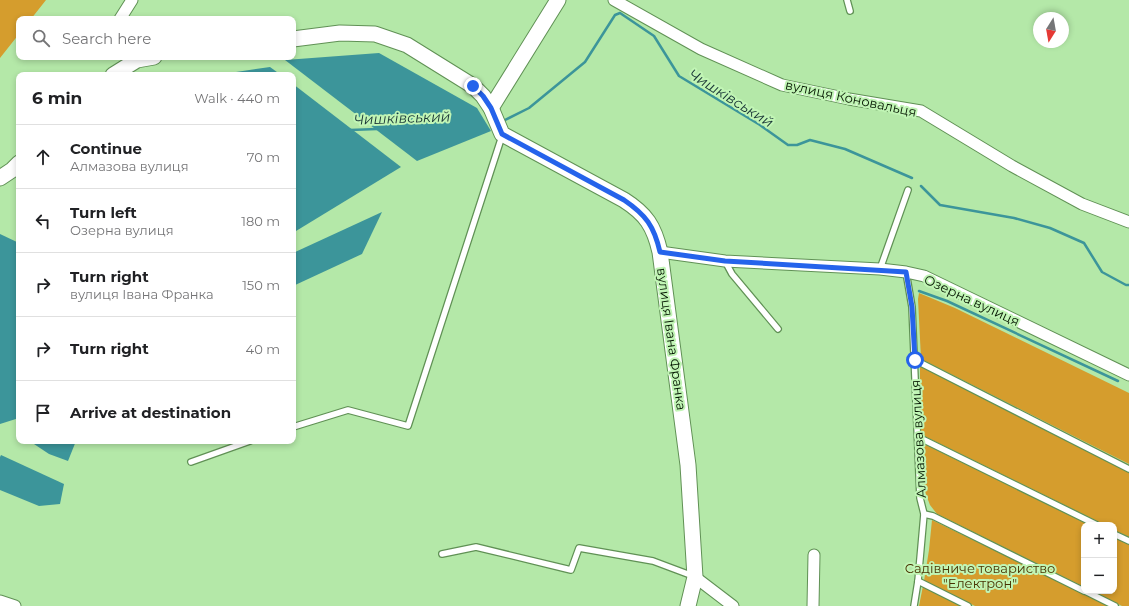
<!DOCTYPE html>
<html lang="en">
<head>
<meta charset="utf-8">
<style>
	:root { --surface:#fff; --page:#f2f2f2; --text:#202124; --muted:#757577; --line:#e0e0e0 }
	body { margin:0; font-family:Montserrat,sans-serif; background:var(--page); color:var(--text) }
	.controls { position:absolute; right:12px; bottom:12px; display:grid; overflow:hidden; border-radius:8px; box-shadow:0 2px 6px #0003 }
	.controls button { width:36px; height:36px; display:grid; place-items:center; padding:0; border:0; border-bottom:1px solid var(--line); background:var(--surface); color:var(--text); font:20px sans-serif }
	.compass { position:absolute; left:1033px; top:12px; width:36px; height:36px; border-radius:50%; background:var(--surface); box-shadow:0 2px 6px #0003; rotate:191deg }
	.stop { position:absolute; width:12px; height:12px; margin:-9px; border:3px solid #2563eb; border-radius:50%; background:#fff }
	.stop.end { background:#2563eb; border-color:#fff; box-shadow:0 1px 4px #0008 }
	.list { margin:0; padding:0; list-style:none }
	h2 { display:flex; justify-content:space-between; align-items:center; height:52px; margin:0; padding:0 16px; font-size:17px }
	h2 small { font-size:13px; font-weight:400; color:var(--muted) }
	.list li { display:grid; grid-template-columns:26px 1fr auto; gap:12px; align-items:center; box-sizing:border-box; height:64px; padding:0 16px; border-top:1px solid var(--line) }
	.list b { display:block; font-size:15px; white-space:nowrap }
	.list p { margin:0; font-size:13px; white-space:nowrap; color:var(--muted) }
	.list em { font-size:13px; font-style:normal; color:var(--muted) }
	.icon { flex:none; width:22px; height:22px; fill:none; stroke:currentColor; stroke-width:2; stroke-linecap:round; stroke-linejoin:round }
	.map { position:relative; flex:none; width:1129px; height:606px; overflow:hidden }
	.search { position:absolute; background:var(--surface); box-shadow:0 2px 6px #0003; left:16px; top:16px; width:280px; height:44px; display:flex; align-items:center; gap:10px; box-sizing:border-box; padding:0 14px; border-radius:8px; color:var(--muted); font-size:15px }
	.panel { position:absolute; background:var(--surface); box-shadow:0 2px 6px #0003; left:16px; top:72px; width:280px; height:372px; border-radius:8px }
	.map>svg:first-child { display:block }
	.green { fill:#d59d2d }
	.water { fill:#3c959a }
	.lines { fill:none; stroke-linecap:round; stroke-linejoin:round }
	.stream { stroke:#3c959a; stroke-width:2.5 }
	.lane-casing { stroke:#609155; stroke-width:8 }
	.street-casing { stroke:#609155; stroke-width:13 }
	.secondary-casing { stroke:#609155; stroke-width:17 }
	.lane { stroke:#fff; stroke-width:5.5 }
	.street { stroke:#fff; stroke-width:11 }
	.secondary { stroke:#fff; stroke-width:15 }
	.route { stroke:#2563eb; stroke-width:5 }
	.labels { text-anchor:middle; stroke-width:4; stroke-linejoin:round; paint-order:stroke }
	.street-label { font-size:13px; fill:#041601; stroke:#c1f5b5 }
	.park-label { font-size:13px; fill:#483101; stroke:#c1f5b5 }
	.water-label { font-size:14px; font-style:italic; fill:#173335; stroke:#c1f5b5 }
</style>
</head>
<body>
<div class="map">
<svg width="1129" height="606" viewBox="0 0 1129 606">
	<rect width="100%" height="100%" fill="#b4e8a8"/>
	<g class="green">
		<path d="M 0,0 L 46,0 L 31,19 L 19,19 L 19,34 L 0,58 Z"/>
		<path d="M 919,293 L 955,308 L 1129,393 L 1129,464 L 921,359 L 918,299 Z"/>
		<path d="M 920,366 L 1129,471 L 1129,537 L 1114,530 L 1114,525 L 1105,525 L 920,434 Z"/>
		<path d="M 920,442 L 1091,525 L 1084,525 L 1084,587 L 937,514 L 930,505 L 925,492 Z"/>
		<path d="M 932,520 L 1109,606 L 975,606 L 924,581 L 929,550 Z"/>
		<path d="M 1114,536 L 1129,543 L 1129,606 L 1122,606 L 1092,591 L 1114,591 Z"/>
		<path d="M 923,586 L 964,606 L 919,606 Z"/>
	</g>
	<g class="water">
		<path d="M 379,53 L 477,108 L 491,131 L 417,161 L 285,60 Z"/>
		<path d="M 270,67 L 281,75 L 216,75 Z"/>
		<path d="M 293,84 L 401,167 L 296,231 L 293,227 Z"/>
		<path d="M 382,212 L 362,254 L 293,286 L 293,253 Z"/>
		<path d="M 0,234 L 19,243 L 19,418 L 0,424 Z"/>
		<path d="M 32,441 L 76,441 L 68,461 L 49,454 L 31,442 Z"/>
		<path d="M 1,455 L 64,484 L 60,504 L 39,506 L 0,490 L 0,457 Z"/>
	</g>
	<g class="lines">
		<g class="stream">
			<path d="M 501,122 L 529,108 L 585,62 L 615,15 L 620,13 L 654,36 L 679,76 L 760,125 L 788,145 L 797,145 L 810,140 L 845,149 L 912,178"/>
			<path d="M 350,130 L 377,129"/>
			<path d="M 921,186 L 940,205 L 1014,218 L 1050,228 L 1084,243 L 1102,272 L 1126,285 L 1129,285"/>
			<path d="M 919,291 L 947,301 L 1118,381"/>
		</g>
		<defs>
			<g id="lane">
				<path d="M 847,0 L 850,11"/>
				<path d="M 725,261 L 732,274 L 778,329"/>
				<path d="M 880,269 L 908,190"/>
				<path d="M 906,272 L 912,307 L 920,498 L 924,514 L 918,581 L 914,606"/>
				<path d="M 915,360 L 1129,469"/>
				<path d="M 293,427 L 348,410 L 408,426 L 502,136"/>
				<path d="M 918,437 L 1097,525"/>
				<path d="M 191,462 L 250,441"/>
				<path d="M 924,514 L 933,516 L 1084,591"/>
				<path d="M 1114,534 L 1129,541"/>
				<path d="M 442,554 L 476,547 L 571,570 L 579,548 L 653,561 L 693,576"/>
				<path d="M 918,581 L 968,606"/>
				<path d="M 1085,591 L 1115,606"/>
			</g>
			<g id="street">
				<path d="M 614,0 L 701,49 L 782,85 L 849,99 L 921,111 L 1012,166 L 1082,204 L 1129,222"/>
				<path d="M 120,19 L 132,0"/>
				<path d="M 660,252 L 725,261 L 880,269 L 906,272 L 924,276 L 1129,375"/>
				<path d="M 695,577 L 733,606"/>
				<path d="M 0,601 L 15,606"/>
				<path d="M 813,606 L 814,555"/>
			</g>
			<g id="secondary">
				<path d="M 293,39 L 340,33 L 375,34 L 407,45 L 473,86 L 483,96 L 491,108 L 502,134 L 624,200 C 646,214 654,226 660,252 L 688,465 L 695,577 L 688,606"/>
				<path d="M 113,75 L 137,60 L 154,57"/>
				<path d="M 491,108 L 558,0"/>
				<path d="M 0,178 L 12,170 L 19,163"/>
			</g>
		</defs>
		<use href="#lane" class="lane-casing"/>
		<use href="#street" class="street-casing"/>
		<use href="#secondary" class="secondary-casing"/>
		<use href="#lane" class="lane"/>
		<use href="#street" class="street"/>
		<use href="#secondary" class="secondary"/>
	</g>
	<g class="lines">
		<path class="route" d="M 473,86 L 483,96 L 491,108 L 502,134 L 624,200 C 646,215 654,226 660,252 L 725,261 L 906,272 L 912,307 L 915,360"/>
	</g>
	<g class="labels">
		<g class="street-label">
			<text transform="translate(851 98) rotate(12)" y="5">вулиця Коновальця</text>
			<text transform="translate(972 300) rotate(25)" y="5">Озерна вулиця</text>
			<text transform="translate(672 339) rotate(82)" y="5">вулиця Івана Франка</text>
			<text transform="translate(918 439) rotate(-93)" y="5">Алмазова вулиця</text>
		</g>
		<g class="park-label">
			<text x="980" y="573">Садівниче товариство<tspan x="980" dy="15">"Електрон"</tspan></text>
		</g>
		<g class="water-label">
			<text transform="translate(731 98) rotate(32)" y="5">Чишківський</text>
			<text transform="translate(402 118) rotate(-2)" y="5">Чишківський</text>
		</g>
	</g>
</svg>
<div class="controls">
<button>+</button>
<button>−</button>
</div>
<svg class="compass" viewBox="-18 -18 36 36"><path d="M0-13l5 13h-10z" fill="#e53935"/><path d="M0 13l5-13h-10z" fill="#757577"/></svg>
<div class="stop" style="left:915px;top:360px"></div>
<div class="stop end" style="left:473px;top:86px"></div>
<div class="search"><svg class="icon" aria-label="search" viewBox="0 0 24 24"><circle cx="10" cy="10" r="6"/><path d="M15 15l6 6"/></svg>Search here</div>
<section class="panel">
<h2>6 min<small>Walk · 440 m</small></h2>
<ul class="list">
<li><svg class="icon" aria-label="ahead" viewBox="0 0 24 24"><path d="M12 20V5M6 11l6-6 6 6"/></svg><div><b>Continue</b><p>Алмазова вулиця</p></div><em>70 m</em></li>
<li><svg class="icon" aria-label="left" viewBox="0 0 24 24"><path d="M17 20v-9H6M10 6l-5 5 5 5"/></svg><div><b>Turn left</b><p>Озерна вулиця</p></div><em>180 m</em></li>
<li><svg class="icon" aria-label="right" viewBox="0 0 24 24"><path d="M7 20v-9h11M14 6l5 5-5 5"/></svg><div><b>Turn right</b><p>вулиця Івана Франка</p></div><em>150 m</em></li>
<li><svg class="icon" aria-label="right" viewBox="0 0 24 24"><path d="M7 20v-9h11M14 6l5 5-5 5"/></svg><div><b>Turn right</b></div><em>40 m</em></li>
<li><svg class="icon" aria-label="arrive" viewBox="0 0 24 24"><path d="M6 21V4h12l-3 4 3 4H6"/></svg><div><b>Arrive at destination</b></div></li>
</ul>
</section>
</div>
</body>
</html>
